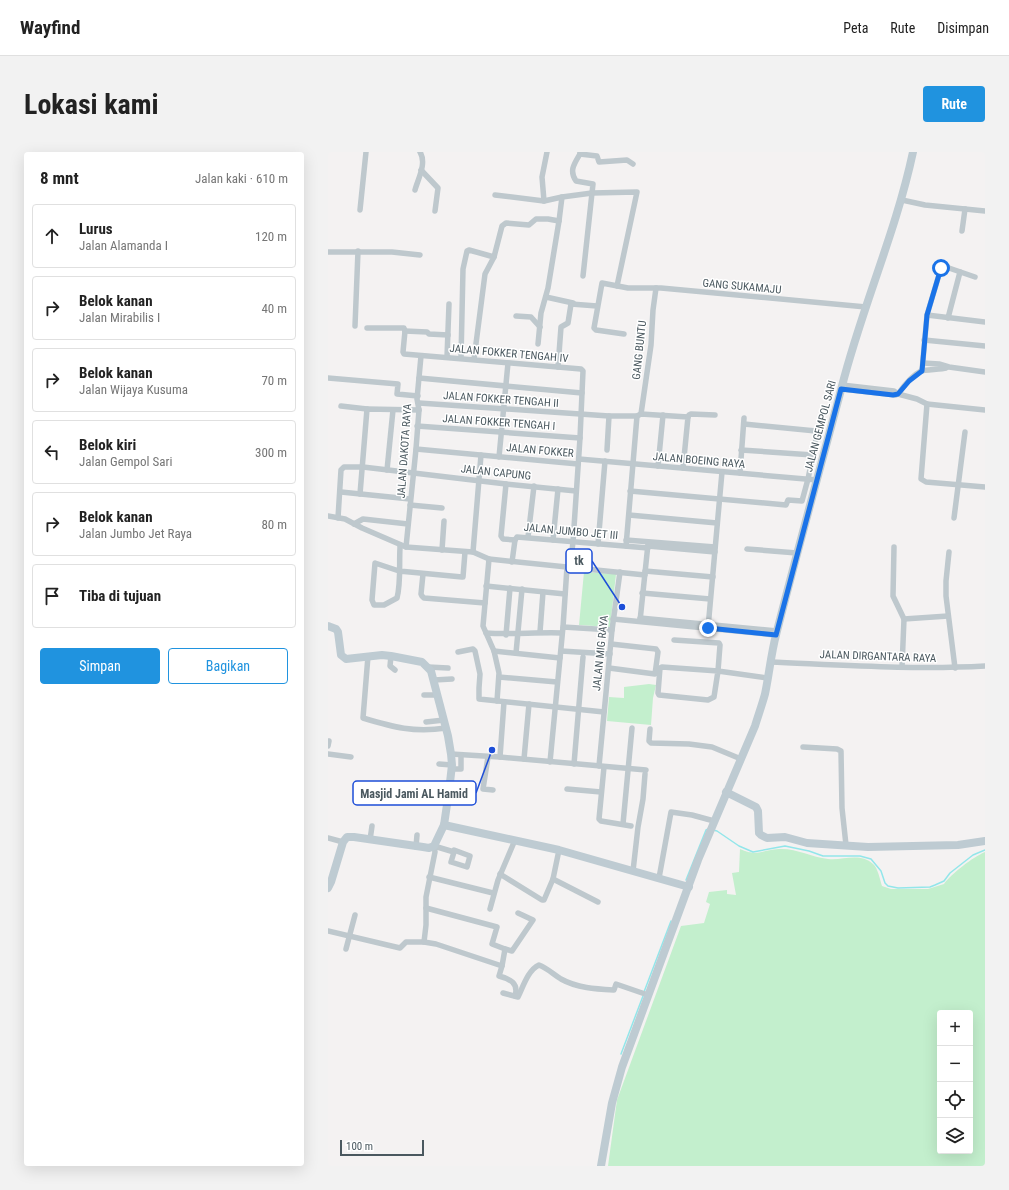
<!DOCTYPE html>
<html lang="id">
<head>
<meta charset="utf-8">
<style>
	:root { --surface:#fff; --page:#f2f2f2; --text:#222; --muted:#767676; --line:#e0e0e0; --accent:#2093df }
	body { margin:0; font-family:"Roboto Condensed",sans-serif; background:var(--page); color:var(--text) }
	.controls { position:absolute; right:12px; bottom:12px; display:grid; overflow:hidden; border-radius:4px; box-shadow:0 4px 16px #0002 }
	.controls button { width:36px; height:36px; display:grid; place-items:center; padding:0; border:0; border-bottom:1px solid var(--line); background:var(--surface); color:var(--text); font:20px sans-serif }
	.scale { position:absolute; left:12px; bottom:10px; width:84px; box-sizing:border-box; padding-left:4px; border:2px solid #4a585f; border-top:0; font-size:11px; line-height:14px; white-space:nowrap; color:#4a585f; -webkit-text-stroke:3px #fff; paint-order:stroke }
	.stop { position:absolute; width:12px; height:12px; margin:-9px; border:3px solid #1a73e8; border-radius:50%; background:#fff }
	.stop.end { background:#1a73e8; border-color:#fff; box-shadow:0 1px 4px #0008 }
	.list { margin:0; padding:0; list-style:none }
	h2 { display:flex; justify-content:space-between; align-items:center; height:52px; margin:0; padding:0 16px; font-size:17px }
	h2 small { font-size:13px; font-weight:400; color:var(--muted) }
	.list li { display:grid; grid-template-columns:26px 1fr auto; gap:12px; align-items:center; box-sizing:border-box; height:64px; margin:0 8px 8px; padding:0 8px; border:1px solid var(--line); border-radius:4px }
	.list b { display:block; font-size:15px; white-space:nowrap }
	.list p { margin:0; font-size:13px; white-space:nowrap; color:var(--muted) }
	.list em { font-size:13px; font-style:normal; color:var(--muted) }
	.actions { display:flex; gap:8px; padding:12px 16px }
	.actions a { flex:1; padding:9px 0; border:1px solid var(--accent); border-radius:4px; text-align:center; font-size:14px; color:var(--accent) }
	.actions .main { background:var(--accent); color:#fff }
	.icon { flex:none; width:22px; height:22px; fill:none; stroke:currentColor; stroke-width:2; stroke-linecap:round; stroke-linejoin:round }
	.map { position:relative; flex:none; width:657px; height:1014px; overflow:hidden; border-radius:4px }
	header { display:flex; align-items:center; gap:24px; box-sizing:border-box; height:56px; padding:0 20px; background:var(--surface); border-bottom:1px solid var(--line) }
	header strong { font-size:19px }
	nav { display:flex; gap:22px; margin-inline-start:auto; font-size:14px }
	.intro { display:flex; align-items:center; justify-content:space-between; box-sizing:border-box; height:96px; padding:0 24px }
	h1 { margin:0; font-size:28px }
	.button { padding:10px 18px; border-radius:4px; background:var(--accent); color:#fff; font-size:14px; font-weight:700 }
	main { display:flex; gap:24px; padding:0 24px }
	aside { flex:1; background:var(--surface); border-radius:4px; box-shadow:0 4px 16px #0002 }
	.map>svg:first-child { display:block }
	.green { fill:#c3efcd; fill-rule:evenodd }
	.lines { fill:none; stroke-linecap:round; stroke-linejoin:round }
	.stream { stroke:#92e6ea; stroke-width:1.5 }
	.street { stroke:#bec8cd; stroke-width:5.5 }
	.secondary { stroke:#becbd2; stroke-width:8 }
	.route { stroke:#1a73e8; stroke-width:5 }
	.labels { text-anchor:middle; stroke-width:3; stroke-linejoin:round; paint-order:stroke }
	.street-label { font-size:11px; fill:#4a585f; stroke:#fff }
	.leader { fill:none; stroke:#1d4ed8; stroke-width:1.5 }
	.callout-dot { fill:#1d4ed8; stroke:#fff; stroke-width:1.5 }
	.callout { fill:#fff; stroke:#1d4ed8; stroke-width:1.5 }
	.callout-label { font-size:12px; text-anchor:middle; font-weight:bold; fill:#4a585f }
</style>
</head>
<body>
<header>
<strong>Wayfind</strong>
<nav><a>Peta</a><a>Rute</a><a>Disimpan</a></nav>
</header>
<div class="intro"><h1>Lokasi kami</h1><a class="button">Rute</a></div>
<main>
<aside>
<h2>8 mnt<small>Jalan kaki · 610 m</small></h2>
<ul class="list">
<li><svg class="icon" aria-label="ahead" viewBox="0 0 24 24"><path d="M12 20V5M6 11l6-6 6 6"/></svg><div><b>Lurus</b><p>Jalan Alamanda I</p></div><em>120 m</em></li>
<li><svg class="icon" aria-label="right" viewBox="0 0 24 24"><path d="M7 20v-9h11M14 6l5 5-5 5"/></svg><div><b>Belok kanan</b><p>Jalan Mirabilis I</p></div><em>40 m</em></li>
<li><svg class="icon" aria-label="right" viewBox="0 0 24 24"><path d="M7 20v-9h11M14 6l5 5-5 5"/></svg><div><b>Belok kanan</b><p>Jalan Wijaya Kusuma</p></div><em>70 m</em></li>
<li><svg class="icon" aria-label="left" viewBox="0 0 24 24"><path d="M17 20v-9H6M10 6l-5 5 5 5"/></svg><div><b>Belok kiri</b><p>Jalan Gempol Sari</p></div><em>300 m</em></li>
<li><svg class="icon" aria-label="right" viewBox="0 0 24 24"><path d="M7 20v-9h11M14 6l5 5-5 5"/></svg><div><b>Belok kanan</b><p>Jalan Jumbo Jet Raya</p></div><em>80 m</em></li>
<li><svg class="icon" aria-label="arrive" viewBox="0 0 24 24"><path d="M6 21V4h12l-3 4 3 4H6"/></svg><div><b>Tiba di tujuan</b></div></li>
</ul>
<div class="actions"><a class="main">Simpan</a><a>Bagikan</a></div>
</aside>
<div class="map">
<svg width="657" height="1014" viewBox="0 0 657 1014">
	<rect width="100%" height="100%" fill="#f4f2f2"/>
	<g class="green">
		<path d="M 256,420 L 288,422 L 282,475 L 251,473 Z"/>
		<path d="M 321,532 L 328,533 L 325,546 L 323,573 L 279,569 L 281,545 L 296,546 L 296,535 Z"/>
		<path d="M 412,697 C 429,705 434,698 451,697 C 468,696 483,705 500,707 C 514,709 532,700 545,712 C 550,716 552,728 554,734 L 563,737 L 600,737 L 616,732 C 623,722 645,705 657,700 L 657,1014 L 280,1014 L 289,948 L 353,774 L 376,771 L 382,752 L 378,750 L 381,740 L 399,738 L 399,742 L 408,743 L 404,721 L 411,720 ZM 612,861 L 642,861 L 642,999 L 612,999 Z"/>
	</g>
	<g class="lines">
		<g class="stream">
			<path d="M 385,678 L 389,679 L 411,694 L 425,700 L 457,694 L 481,699 L 495,704 L 532,704 L 543,707 L 553,719 L 557,731 L 560,734 L 570,736 L 602,735 L 607,733 L 616,729 L 622,721 L 645,703 L 657,698"/>
			<path d="M 358,728 L 378,678 L 380,677"/>
			<path d="M 316,840 L 343,769"/>
			<path d="M 293,902 L 315,844"/>
		</g>
		<g class="street">
			<path d="M 252,0 L 252,2 C 246,12 241,19 248,29 L 265,32 L 264,41 L 309,40 L 289,134"/>
			<path d="M 252,2 L 269,4 L 271,10 L 299,8 L 305,12"/>
			<path d="M 93,18 L 110,36 L 107,59"/>
			<path d="M 87,38 C 90,27 99,11 92,0"/>
			<path d="M 167,43 L 216,49 L 234,45 L 264,41 L 255,124"/>
			<path d="M 574,48 L 597,53 L 657,59"/>
			<path d="M 216,49 L 214,25 L 219,0"/>
			<path d="M 32,58 L 38,0"/>
			<path d="M 634,79 L 637,57"/>
			<path d="M 0,100 L 64,100 L 92,103"/>
			<path d="M 166,105 L 174,74 L 178,71 L 201,73 L 208,67 L 220,67 L 231,69 L 234,45"/>
			<path d="M 218,145 L 245,151"/>
			<path d="M 599,163 L 657,170"/>
			<path d="M 188,164 L 203,165 L 212,175"/>
			<path d="M 620,166 L 632,120"/>
			<path d="M 27,174 L 30,99"/>
			<path d="M 39,176 L 76,176 L 77,179"/>
			<path d="M 77,179 L 75,200 L 76,202 L 253,217 L 255,219 L 252,286 L 245,390 L 242,415"/>
			<path d="M 77,179 L 99,180 L 101,182 L 120,183"/>
			<path d="M 296,182 L 268,178 L 266,176 L 274,131 L 300,136 L 333,136 L 538,155"/>
			<path d="M 596,188 L 657,194"/>
			<path d="M 210,192 L 213,161 L 220,136 L 231,69"/>
			<path d="M 119,205 L 121,152"/>
			<path d="M 133,206 L 135,117 L 139,99 L 141,98 L 166,105 L 157,122 L 146,207"/>
			<path d="M 595,211 L 611,212 L 621,215 L 657,220"/>
			<path d="M 230,215 L 233,175 L 240,171 L 243,152 L 269,154"/>
			<path d="M 594,219 L 599,163 L 613,116 L 618,115 L 647,125"/>
			<path d="M 0,226 L 70,232 L 69,242 L 90,244"/>
			<path d="M 91,226 L 254,241"/>
			<path d="M 514,233 L 566,239 L 570,242 L 589,247 L 599,252 L 593,327 L 598,330 L 657,335"/>
			<path d="M 513,237 L 568,243"/>
			<path d="M 570,242 C 575,235 585,223 593,219 C 595,218 614,217 618,216"/>
			<path d="M 91,251 L 281,264 L 309,264 L 313,262 L 360,265 L 355,316"/>
			<path d="M 599,252 L 657,258"/>
			<path d="M 13,254 L 39,257"/>
			<path d="M 313,262 L 323,193 L 325,158 L 328,136"/>
			<path d="M 360,265 L 361,263 L 363,262 L 387,263"/>
			<path d="M 89,274 L 252,286"/>
			<path d="M 88,297 L 250,312"/>
			<path d="M 279,298 L 281,264"/>
			<path d="M 413,298 L 485,303"/>
			<path d="M 171,305 L 180,211"/>
			<path d="M 251,307 L 489,328"/>
			<path d="M 330,314 L 335,263"/>
			<path d="M 59,318 L 65,258"/>
			<path d="M 412,321 L 416,266"/>
			<path d="M 178,332 L 173,384 L 175,387 L 187,388 L 189,385 L 320,396"/>
			<path d="M 302,339 L 458,353 L 460,348 L 474,349 L 480,327 L 489,282 L 488,279 L 416,272"/>
			<path d="M 13,340 L 82,347"/>
			<path d="M 32,342 L 39,257 L 91,258"/>
			<path d="M 82,353 L 114,356"/>
			<path d="M 301,363 L 389,371"/>
			<path d="M 0,364 L 17,367 L 34,376 L 78,395 L 145,400 L 161,407 L 317,423"/>
			<path d="M 10,366 L 13,318 L 16,315 L 35,315 L 178,332 L 248,339"/>
			<path d="M 626,366 L 637,280"/>
			<path d="M 26,372 L 35,367 L 80,372"/>
			<path d="M 200,385 L 206,334"/>
			<path d="M 225,388 L 230,337"/>
			<path d="M 298,388 L 387,395"/>
			<path d="M 270,392 L 277,309"/>
			<path d="M 72,393 L 72,396 C 71,412 73,431 69,446 L 56,453 L 46,453 L 44,448 L 47,411 L 71,419 L 134,425 L 135,425 L 137,400"/>
			<path d="M 298,394 L 309,264"/>
			<path d="M 320,394 L 387,400"/>
			<path d="M 78,395 L 88,297 L 91,258 L 89,247 L 93,204"/>
			<path d="M 566,395 L 565,444 L 576,467 L 574,515"/>
			<path d="M 419,397 L 469,401"/>
			<path d="M 114,398 L 116,369"/>
			<path d="M 145,400 L 153,303"/>
			<path d="M 621,400 L 618,429 L 618,444 L 627,516"/>
			<path d="M 161,407 L 155,474 L 166,499 L 171,521 L 169,549"/>
			<path d="M 184,410 L 187,388"/>
			<path d="M 317,419 L 385,425"/>
			<path d="M 95,422 L 93,442 L 94,444 L 96,446 L 157,451"/>
			<path d="M 158,434 L 237,442"/>
			<path d="M 314,441 L 382,447"/>
			<path d="M 312,466 L 449,479"/>
			<path d="M 285,467 L 448,483"/>
			<path d="M 576,467 L 620,464"/>
			<path d="M 312,469 L 320,392"/>
			<path d="M 235,475 L 284,478"/>
			<path d="M 380,476 L 394,320"/>
			<path d="M 212,480 L 215,440"/>
			<path d="M 158,481 C 183,483 208,480 234,481"/>
			<path d="M 178,483 L 182,436"/>
			<path d="M 346,488 L 391,491 L 392,493 L 390,519 L 386,545 L 380,548 L 331,543 L 330,541 L 332,516 L 334,515 L 390,519 L 439,526"/>
			<path d="M 166,499 L 232,506"/>
			<path d="M 233,499 L 282,502"/>
			<path d="M 130,500 L 145,497 L 147,499 L 152,522 L 151,536 L 151,547 L 276,560"/>
			<path d="M 188,501 L 194,437"/>
			<path d="M 40,504 L 35,566 C 65,575 86,581 118,576"/>
			<path d="M 63,504 L 62,514 L 67,518"/>
			<path d="M 442,510 C 514,513 586,518 657,514"/>
			<path d="M 100,515 L 120,516"/>
			<path d="M 281,516 L 327,522 L 330,500 L 328,497 L 283,492"/>
			<path d="M 171,525 L 229,530"/>
			<path d="M 106,528 L 124,527"/>
			<path d="M 96,543 L 110,543"/>
			<path d="M 98,570 L 116,568"/>
			<path d="M 322,577 L 321,589 L 323,591 L 361,592 L 384,595 L 413,607"/>
			<path d="M 0,594 L 1,589"/>
			<path d="M 475,595 L 509,597 L 513,599 L 514,656 L 518,693"/>
			<path d="M 0,602 L 23,605"/>
			<path d="M 123,602 L 172,605 L 318,618"/>
			<path d="M 160,605 L 155,637 L 165,638"/>
			<path d="M 172,605 L 176,550"/>
			<path d="M 196,607 L 201,552"/>
			<path d="M 222,610 L 235,475 L 239,415"/>
			<path d="M 111,612 L 124,613"/>
			<path d="M 246,612 L 255,505"/>
			<path d="M 271,614 L 284,478 L 292,420"/>
			<path d="M 276,615 L 271,667 L 273,669 L 303,674"/>
			<path d="M 123,617 L 133,617 L 133,603"/>
			<path d="M 239,637 L 273,640"/>
			<path d="M 99,646 L 120,651"/>
			<path d="M 295,672 L 304,576"/>
			<path d="M 0,686 L 15,690"/>
			<path d="M 42,688 L 44,674"/>
			<path d="M 106,694 L 126,700 L 123,710 L 139,715 L 142,704 L 126,698 L 126,700"/>
			<path d="M 88,695 L 89,683"/>
			<path d="M 305,719 L 310,675 L 315,647 L 317,622"/>
			<path d="M 172,722 L 214,748 L 216,748 L 225,727 L 231,698"/>
			<path d="M 101,725 L 165,741"/>
			<path d="M 331,726 L 343,660 L 364,663 L 386,669"/>
			<path d="M 225,727 L 270,750"/>
			<path d="M 162,757 L 170,728 L 187,688"/>
			<path d="M 0,779 L 72,796 L 78,790 L 96,790 L 108,792 L 174,814 L 177,797 L 164,792 L 169,775 L 98,756"/>
			<path d="M 96,790 L 98,773 L 98,745 L 107,700 L 106,694"/>
			<path d="M 18,797 L 27,763"/>
			<path d="M 177,797 L 184,799 L 205,768 L 190,761"/>
			<path d="M 174,814 L 171,824 C 182,827 191,831 187,844"/>
			<path d="M 175,841 L 190,845 C 195,835 200,818 211,813 C 219,816 225,822 233,827 C 249,836 268,837 286,838 L 288,832 L 320,843"/>
		</g>
		<g class="secondary">
			<path d="M 0,474 L 8,477 L 10,480 L 13,503 L 18,507 L 54,503 L 63,504 L 94,510 L 103,519 L 120,584 L 123,602 L 124,613 L 121,639 L 116,673 L 106,694 L 101,696 L 95,695 L 26,685 L 19,685 L 15,690 L 3,730 L 0,736"/>
			<path d="M 398,640 L 428,655 L 430,659 L 431,681 L 433,683 L 439,686 L 457,685 L 479,691 L 540,695 L 630,693 L 657,689"/>
			<path d="M 116,673 L 231,698 L 361,735"/>
			<path d="M 273,1014 L 284,951 L 294,915 L 370,708 L 427,574 C 430,564 434,553 437,542 C 441,523 443,502 448,483 C 469,400 492,317 514,234 C 534,155 568,80 585,0"/>
		</g>
	</g>
	<g class="lines">
		<path class="route" d="M 380,476 L 448,483 L 513,237 L 565,243 L 570,242 L 581,229 L 594,219 L 599,163 L 613,116"/>
	</g>
	<g class="labels">
		<g class="street-label">
			<text transform="translate(414 134) rotate(5)" y="4">GANG SUKAMAJU</text>
			<text transform="translate(311 198) rotate(-84)" y="4">GANG BUNTU</text>
			<text transform="translate(181 201) rotate(5)" y="4">JALAN FOKKER TENGAH IV</text>
			<text transform="translate(173 247) rotate(4)" y="4">JALAN FOKKER TENGAH II</text>
			<text transform="translate(171 270) rotate(4)" y="4">JALAN FOKKER TENGAH I</text>
			<text transform="translate(492 274) rotate(-75)" y="4">JALAN GEMPOL SARI</text>
			<text transform="translate(212 298) rotate(5)" y="4">JALAN FOKKER</text>
			<text transform="translate(76 299) rotate(-86)" y="4">JALAN DAKOTA RAYA</text>
			<text transform="translate(371 308) rotate(5)" y="4">JALAN BOEING RAYA</text>
			<text transform="translate(168 320) rotate(6)" y="4">JALAN CAPUNG</text>
			<text transform="translate(243 379) rotate(5)" y="4">JALAN JUMBO JET III</text>
			<text transform="translate(272 501) rotate(-84)" y="4">JALAN MIG RAYA</text>
			<text transform="translate(550 504) rotate(2)" y="4">JALAN DIRGANTARA RAYA</text>
		</g>
	</g>
	<path class="leader" d="M294 455L264 409M164 598L148 641"/>
	<g class="callout-dot">
		<circle cx="294" cy="455" r="4"/>
		<circle cx="164" cy="598" r="4"/>
	</g>
	<g class="callout">
		<rect x="238" y="397" width="26" height="24" rx="4"/>
		<rect x="25" y="629" width="123" height="24" rx="4"/>
	</g>
	<g class="callout-label">
		<text x="251" y="413">tk</text>
		<text x="86" y="646">Masjid Jami AL Hamid</text>
	</g>
</svg>
<div class="controls">
<button>+</button>
<button>−</button>
<button><svg class="icon" aria-label="locate" viewBox="0 0 24 24"><circle cx="12" cy="12" r="6"/><path d="M12 2v4M12 18v4M2 12h4M18 12h4"/></svg></button>
<button><svg class="icon" aria-label="layers" viewBox="0 0 24 24"><path d="M12 4l9 5-9 5-9-5zM3 14l9 5 9-5"/></svg></button>
</div>
<div class="scale">100 m</div>
<div class="stop" style="left:613px;top:116px"></div>
<div class="stop end" style="left:380px;top:476px"></div>
</div>
</main>
</body>
</html>
